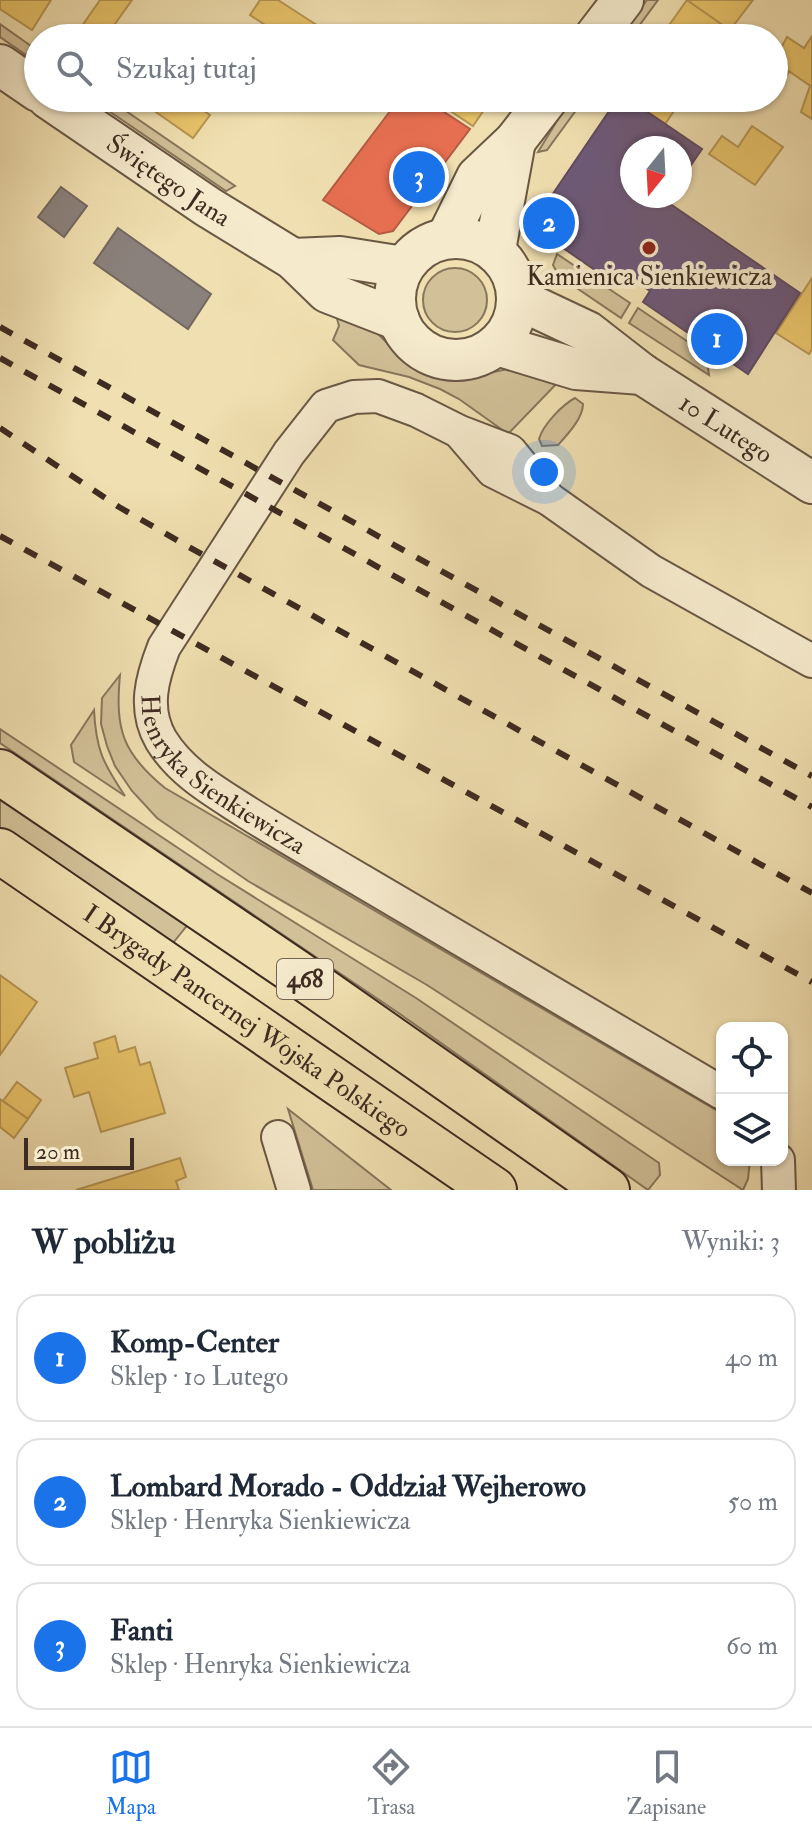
<!DOCTYPE html>
<html lang="pl">
<head>
<meta charset="utf-8">
<style>
	:root { --surface:#fff; --page:#f2f2f3; --text:#1f2937; --muted:#747a83; --line:#e0e1e3; --accent:#1a73e8 }
	body { margin:0; font-family:"IM FELL Double Pica",serif; background:var(--page); color:var(--text) }
	.controls { position:absolute; right:24px; bottom:24px; display:grid; overflow:hidden; border-radius:16px; box-shadow:0 2px 6px #0004 }
	.controls button { width:72px; height:72px; display:grid; place-items:center; padding:0; border:0; border-bottom:2px solid var(--line); background:var(--surface); color:var(--text); font:40px sans-serif }
	.compass { position:absolute; left:620px; top:136px; width:72px; height:72px; border-radius:50%; background:var(--surface); box-shadow:0 2px 6px #0004; rotate:198deg }
	.scale { position:absolute; left:24px; bottom:20px; width:110px; box-sizing:border-box; padding-left:8px; border:4px solid #3e2b21; border-top:0; font-size:22px; line-height:28px; white-space:nowrap; color:#3e2b21; -webkit-text-stroke:6px #f5eacc; paint-order:stroke }
	.you { position:absolute; left:544px; top:472px; width:28px; height:28px; margin:-20px; border:6px solid #fff; border-radius:50%; background:#1a73e8; box-shadow:0 0 0 12px #1a73e833 }
	.badge { display:grid; place-items:center; width:52px; height:52px; border-radius:50%; background:var(--accent); color:#fff; font-size:26px; font-weight:700 }
	.pin { position:absolute; translate:-50% -50%; border:4px solid #fff; box-shadow:0 2px 8px #0006 }
	.list { margin:0; padding:0; list-style:none }
	h2 { display:flex; justify-content:space-between; align-items:center; height:104px; margin:0; padding:0 32px; font-size:34px }
	h2 small { font-size:26px; font-weight:400; color:var(--muted) }
	.list li { display:grid; grid-template-columns:52px 1fr auto; gap:24px; align-items:center; box-sizing:border-box; height:128px; margin:0 16px 16px; padding:0 16px; border:2px solid var(--line); border-radius:24px }
	.list b { display:block; font-size:30px; white-space:nowrap }
	.list p { margin:0; font-size:26px; white-space:nowrap; color:var(--muted) }
	.list em { font-size:26px; font-style:normal; color:var(--muted) }
	.icon { flex:none; width:44px; height:44px; fill:none; stroke:currentColor; stroke-width:2; stroke-linecap:round; stroke-linejoin:round }
	.map { position:relative; flex:none; width:812px; height:1190px; overflow:hidden }
	.search { position:absolute; background:var(--surface); box-shadow:0 2px 6px #0004; left:24px; right:24px; top:24px; height:88px; display:flex; align-items:center; gap:20px; box-sizing:border-box; padding:0 28px; border-radius:44px; color:var(--muted); font-size:30px }
	.sheet { height:536px; background:var(--surface) }
	nav { display:flex; justify-content:space-around; align-items:center; box-sizing:border-box; height:112px; border-top:2px solid var(--line); background:var(--surface); font-size:22px; color:var(--muted) }
	nav a { display:grid; justify-items:center; gap:4px }
	nav .on { color:var(--accent) }
	.map>svg:first-child { display:block }
	.green { fill:#d2c098; stroke:#88765c; stroke-width:2 }
	.homes { fill:#e9c46a; stroke:#b69654; stroke-width:2 }
	.shops { fill:#e76f51; stroke:#b45b43; stroke-width:2 }
	.offices { fill:#6d597a; stroke:#5f4b5f; stroke-width:2 }
	.industry { fill:#8a817c; stroke:#736761; stroke-width:2 }
	.lines { fill:none; stroke-linecap:round; stroke-linejoin:round }
	.minor-casing { stroke:#6a5845; stroke-width:36 }
	.tertiary-casing { stroke:#6a5845; stroke-width:44 }
	.primary-casing { stroke:#3e2b21; stroke-width:48 }
	.minor { stroke:#f5eacc; stroke-width:32 }
	.tertiary { stroke:#f5eacc; stroke-width:40 }
	.primary { stroke:#f0dfb0; stroke-width:44 }
	.rail { stroke:#3e2b21; stroke-width:6; stroke-dasharray:14 14; stroke-linecap:butt }
	.poi-dot { fill:#8f2418; stroke:#f5eacc; stroke-width:3 }
	.labels { text-anchor:middle; stroke-width:8; stroke-linejoin:round; paint-order:stroke }
	.shield { fill:#f5eacc; stroke:#756454; stroke-width:2 }
	.shield-label { font-size:24px; font-weight:bold; fill:#3e2b21 }
	.street-label { font-size:26px; fill:#3e2b21; stroke:#f5eacc }
	.poi-label { font-size:26px; fill:#3e2b21; stroke:#f5eacc }
</style>
</head>
<body>
<div class="map">
<svg width="812" height="1190" viewBox="0 0 812 1190">
	<rect width="100%" height="100%" fill="#f0dfb0"/>
	<filter id="stains"><feTurbulence type="fractalNoise" baseFrequency=".0025" numOctaves="4"/><feColorMatrix values="0 0 0 0 .2 0 0 0 0 .09 0 0 0 0 .02 0 0 0 .5 -.17"/></filter>
	<radialGradient id="worn" r=".72"><stop offset=".6" stop-color="#630" stop-opacity="0"/><stop offset="1" stop-color="#630" stop-opacity=".3"/></radialGradient>
	<g class="green">
		<path d="M 647,0 L 658,0 L 636,30 L 629,24 Z"/>
		<path d="M 0,24 L 38,51 L 38,63 L 0,37 Z"/>
		<path d="M 90,98 L 107,98 L 235,186 L 226,191 Z"/>
		<path d="M 571,98 L 585,98 L 547,150 L 538,152 Z"/>
		<path d="M 557,254 L 630,303 L 621,318 L 559,276 L 553,265 Z"/>
		<circle cx="455" cy="300" r="32"/>
		<path d="M 638,308 L 706,354 L 709,375 L 629,323 Z"/>
		<path d="M 336,315 L 375,331 L 409,365 L 443,379 L 467,378 L 517,367 L 562,378 L 508,434 L 459,399 L 440,389 L 409,377 L 359,365 L 333,340 L 339,326 Z"/>
		<path d="M 575,398 L 583,404 C 583,418 568,434 558,445 L 542,446 L 539,439 C 543,425 562,405 575,398 Z"/>
		<path d="M 120,675 C 115,729 122,753 165,788 L 721,1113 L 722,1160 L 750,1160 L 748,1179 L 743,1190 L 427,985 L 248,881 L 157,818 L 132,791 L 115,766 L 107,746 L 101,724 L 102,698 Z"/>
		<path d="M 94,710 C 96,750 103,763 125,796 L 74,762 L 71,745 Z"/>
		<path d="M 0,729 L 217,874 L 416,998 L 659,1163 L 660,1175 L 648,1190 L 400,1014 L 0,743 Z"/>
		<path d="M 0,795 L 189,923 L 173,943 L 137,923 L 0,833 Z"/>
		<path d="M 288,1109 L 391,1190 L 313,1190 Z"/>
	</g>
	<g class="homes">
		<path d="M 0,0 L 51,0 L 32,30 L 0,9 Z"/>
		<path d="M 100,0 L 132,0 L 105,38 L 82,26 Z"/>
		<path d="M 260,0 L 278,0 L 332,35 L 330,38 L 285,38 L 250,15 Z"/>
		<path d="M 687,0 L 730,30 L 741,38 L 660,38 Z"/>
		<path d="M 687,0 L 753,0 L 730,30 Z"/>
		<path d="M 812,36 L 812,87 L 774,61 L 787,37 L 804,48 Z"/>
		<path d="M 774,61 L 789,72 L 774,94 Z"/>
		<path d="M 810,86 L 812,87 L 812,119 L 801,112 Z"/>
		<path d="M 136,98 L 185,98 L 210,115 L 193,138 Z"/>
		<path d="M 431,98 L 492,98 L 473,126 Z"/>
		<path d="M 627,98 L 683,98 L 665,124 Z"/>
		<path d="M 752,126 L 783,147 L 755,185 L 709,154 L 722,136 L 738,147 Z"/>
		<path d="M 812,278 L 812,349 L 809,354 L 776,333 Z"/>
		<path d="M 0,975 L 37,1002 L 0,1055 Z"/>
		<path d="M 115,1036 L 119,1052 L 135,1047 L 140,1065 L 150,1062 L 165,1113 L 101,1132 L 89,1092 L 74,1097 L 65,1068 L 98,1058 L 94,1043 Z"/>
		<path d="M 17,1082 L 41,1100 L 28,1119 L 3,1101 Z"/>
		<path d="M 0,1099 L 28,1119 L 14,1138 L 0,1127 Z"/>
		<path d="M 180,1158 L 186,1177 L 176,1181 L 179,1190 L 76,1190 Z"/>
	</g>
	<path class="shops" d="M 400,98 L 423,98 L 470,129 L 393,231 L 379,234 L 323,200 Z"/>
	<path class="offices" d="M 618,98 L 627,98 L 702,149 L 680,181 L 680,148 L 632,148 L 632,196 L 670,196 L 666,201 L 800,293 L 748,374 L 643,302 L 650,291 L 619,270 L 611,281 L 531,226 Z"/>
	<g class="industry">
		<path d="M 61,187 L 87,206 L 64,237 L 38,217 Z"/>
		<path d="M 118,228 L 211,294 L 188,329 L 94,263 Z"/>
	</g>
	<g class="lines">
		<defs>
			<g id="minor">
				<path d="M 462,435 L 493,471 L 549,499 L 651,571 L 812,661"/>
				<path id="s1" d="M 549,499 L 510,451 L 460,432 L 416,410 L 378,396 L 354,397 L 326,406 L 289,453 L 164,647 C 152,678 143,709 161,740 C 182,774 216,792 248,813 C 286,837 324,859 362,881 C 482,952 602,1023 722,1093"/>
				<path d="M 278,1137 L 294,1190"/>
				<path d="M 778,1160 L 779,1190"/>
			</g>
			<g id="tertiary">
				<path d="M 594,38 L 623,0"/>
				<path d="M 0,65 L 38,91"/>
				<path id="s2" d="M 48,98 L 208,207 L 293,259 L 327,292 L 399,320"/>
				<circle cx="456" cy="299" r="61"/>
				<path d="M 447,238 L 477,177 L 515,141 L 548,98"/>
				<path d="M 495,250 L 515,141"/>
				<path d="M 293,259 L 340,257 L 403,267"/>
				<path id="s3" d="M 518,299 L 588,332 L 642,374 L 812,483"/>
				<path d="M 497,345 L 576,369 L 642,374"/>
			</g>
			<g id="primary">
				<path d="M 0,772 L 297,973 L 607,1190"/>
				<path id="s4" d="M 0,851 L 494,1190"/>
			</g>
		</defs>
		<use href="#minor" class="minor-casing"/>
		<use href="#tertiary" class="tertiary-casing"/>
		<use href="#primary" class="primary-casing"/>
		<use href="#minor" class="minor"/>
		<use href="#tertiary" class="tertiary"/>
		<use href="#primary" class="primary"/>
		<g class="rail">
			<path d="M 0,327 L 812,776"/>
			<path d="M 0,358 L 812,807"/>
			<path d="M 0,428 L 119,507 L 189,547 L 812,893"/>
			<path d="M 0,536 L 812,982"/>
		</g>
	</g>
	<circle class="poi-dot" cx="649" cy="248" r="8"/>
	<g class="labels">
		<rect class="shield" x="277" y="959" width="56" height="40" rx="6"/>
		<g class="shield-label">
			<text x="305" y="987">468</text>
		</g>
		<g class="street-label">
			<text dy="9" stroke="none"><textPath href="#s2" startOffset="146">Świętego Jana</textPath></text>
			<text dy="9" stroke="none"><textPath href="#s3" startOffset="246">10 Lutego</textPath></text>
			<text dy="9" stroke="none"><textPath href="#s1" startOffset="712">Henryka Sienkiewicza</textPath></text>
			<text dy="9" stroke="none"><textPath href="#s4" startOffset="300">I Brygady Pancernej Wojska Polskiego</textPath></text>
		</g>
		<g class="poi-label">
			<text x="649" y="285">Kamienica Sienkiewicza</text>
		</g>
	</g>
	<rect width="100%" height="100%" filter="url(#stains)"/>
	<rect width="100%" height="100%" fill="url(#worn)"/>
</svg>
<div class="controls">
<button><svg class="icon" aria-label="locate" viewBox="0 0 24 24"><circle cx="12" cy="12" r="6"/><path d="M12 2v4M12 18v4M2 12h4M18 12h4"/></svg></button>
<button><svg class="icon" aria-label="layers" viewBox="0 0 24 24"><path d="M12 4l9 5-9 5-9-5zM3 14l9 5 9-5"/></svg></button>
</div>
<svg class="compass" viewBox="-18 -18 36 36"><path d="M0-13l5 13h-10z" fill="#e53935"/><path d="M0 13l5-13h-10z" fill="#747a83"/></svg>
<div class="scale">20 m</div>
<div class="you"></div>
<div class="pin badge" style="left:717px;top:339px">1</div>
<div class="pin badge" style="left:549px;top:223px">2</div>
<div class="pin badge" style="left:419px;top:177px">3</div>
<div class="search"><svg class="icon" aria-label="search" viewBox="0 0 24 24"><circle cx="10" cy="10" r="6"/><path d="M15 15l6 6"/></svg>Szukaj tutaj</div>
</div>
<section class="sheet">
<h2>W pobliżu<small>Wyniki: 3</small></h2>
<ul class="list">
<li><span class="badge">1</span><div><b>Komp-Center</b><p>Sklep · 10 Lutego</p></div><em>40 m</em></li>
<li><span class="badge">2</span><div><b>Lombard Morado - Oddział Wejherowo</b><p>Sklep · Henryka Sienkiewicza</p></div><em>50 m</em></li>
<li><span class="badge">3</span><div><b>Fanti</b><p>Sklep · Henryka Sienkiewicza</p></div><em>60 m</em></li>
</ul>
</section>
<nav>
<a class="on"><svg class="icon" aria-label="map" viewBox="0 0 24 24"><path d="M3 6l6-2 6 2 6-2v14l-6 2-6-2-6 2zM9 4v14M15 6v14"/></svg>Mapa</a>
<a><svg class="icon" aria-label="directions" viewBox="0 0 24 24"><path d="M12 3l9 9-9 9-9-9zM9 14v-3h6M13 9l2 2-2 2"/></svg>Trasa</a>
<a><svg class="icon" aria-label="saved" viewBox="0 0 24 24"><path d="M7 4h10v16l-5-4-5 4z"/></svg>Zapisane</a>
</nav>
</body>
</html>
